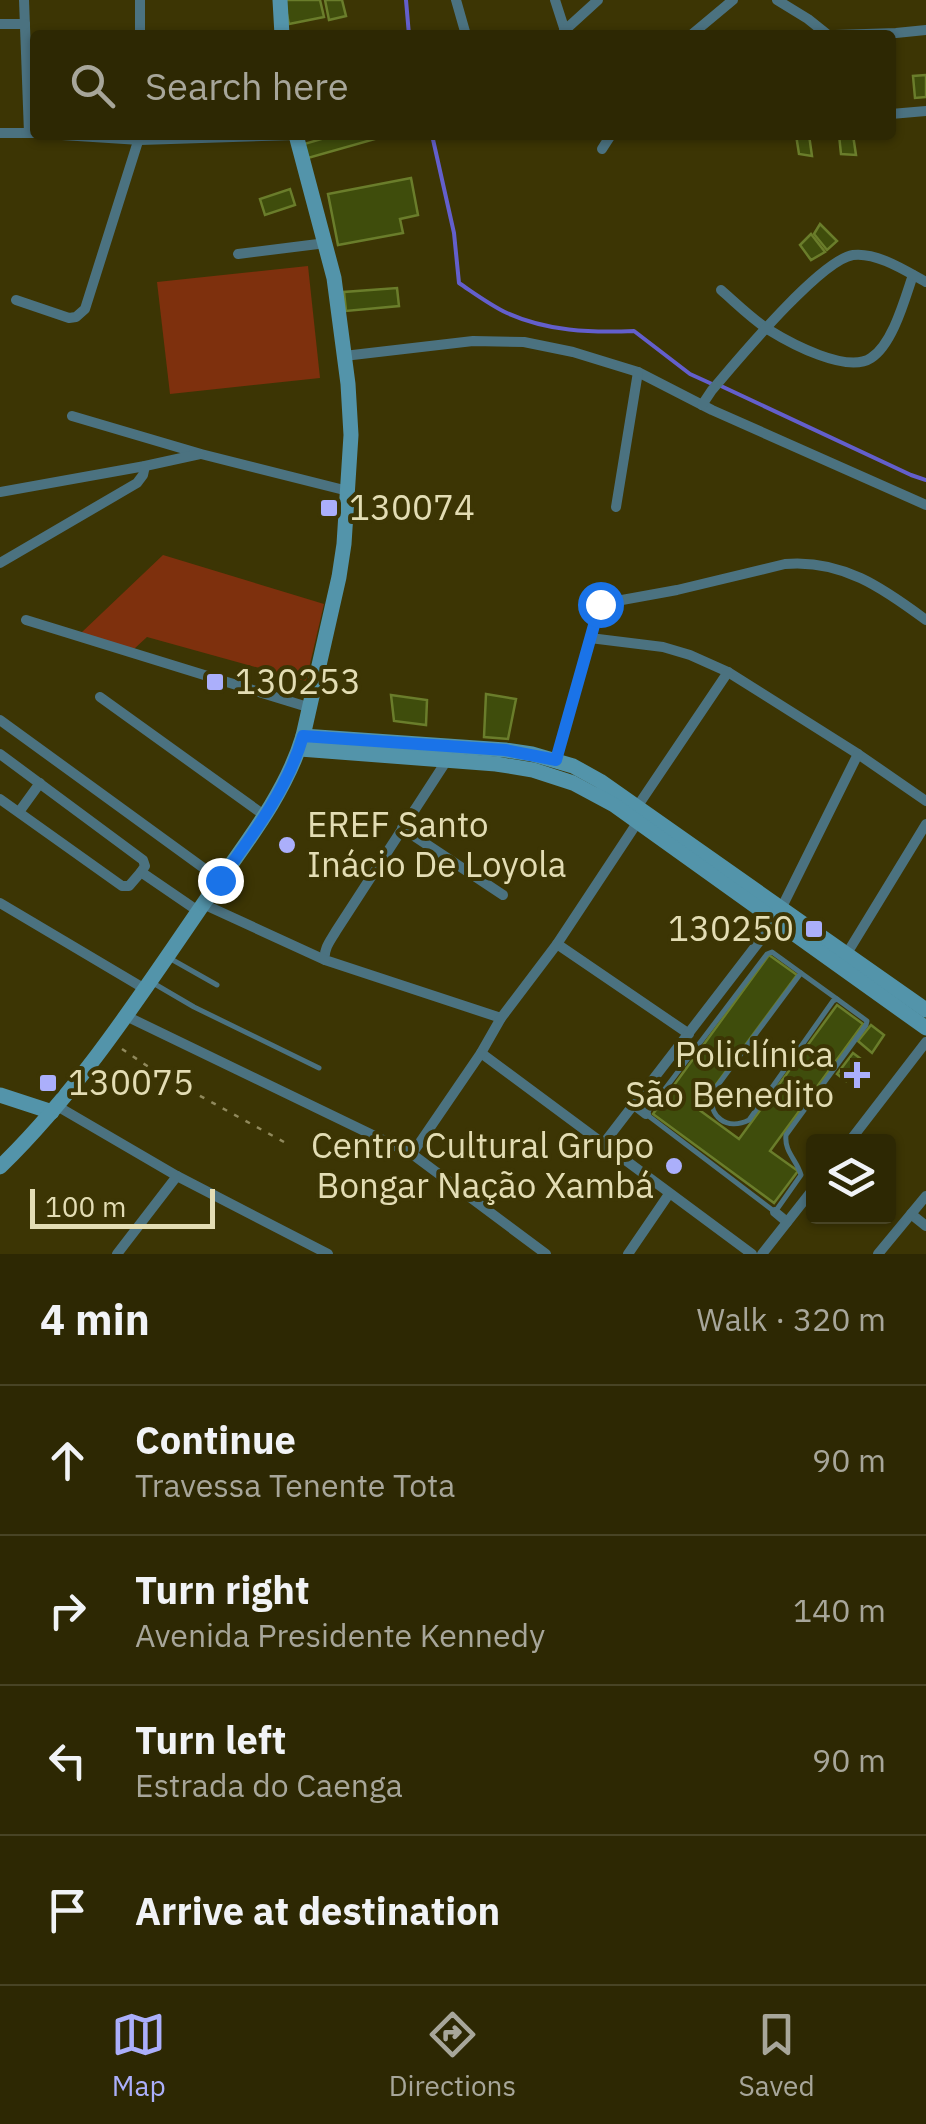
<!DOCTYPE html>
<html lang="en">
<head>
<meta charset="utf-8">
<style>
	:root { --surface:#2d2803; --page:#393412; --text:#f1f3f6; --muted:#a7a69a; --line:#484425; --accent:#abaffb }
	body { margin:0; font-family:"IBM Plex Sans",sans-serif; background:var(--page); color:var(--text) }
	.controls { position:absolute; right:30px; bottom:30px; display:grid; overflow:hidden; border-radius:10px; box-shadow:0 2px 8px #0004 }
	.controls button { width:90px; height:90px; display:grid; place-items:center; padding:0; border:0; border-bottom:2px solid var(--line); background:var(--surface); color:var(--text); font:50px sans-serif }
	.scale { position:absolute; left:30px; bottom:25px; width:185px; box-sizing:border-box; padding-left:10px; border:5px solid #e3ddb4; border-top:0; font-size:28px; line-height:35px; white-space:nowrap; color:#e3ddb4; -webkit-text-stroke:8px #3c3504; paint-order:stroke }
	.stop { position:absolute; width:30px; height:30px; margin:-22px; border:8px solid #1a73e8; border-radius:50%; background:#fff }
	.stop.end { background:#1a73e8; border-color:#fff; box-shadow:0 2px 10px #0008 }
	.list { margin:0; padding:0; list-style:none }
	h2 { display:flex; justify-content:space-between; align-items:center; height:130px; margin:0; padding:0 40px; font-size:42px }
	h2 small { font-size:32px; font-weight:400; color:var(--muted) }
	.list li { display:grid; grid-template-columns:65px 1fr auto; gap:30px; align-items:center; box-sizing:border-box; height:150px; padding:0 40px; border-top:2px solid var(--line) }
	.list b { display:block; font-size:38px; white-space:nowrap }
	.list p { margin:0; font-size:32px; white-space:nowrap; color:var(--muted) }
	.list em { font-size:32px; font-style:normal; color:var(--muted) }
	.icon { flex:none; width:55px; height:55px; fill:none; stroke:currentColor; stroke-width:2; stroke-linecap:round; stroke-linejoin:round }
	.map { position:relative; flex:none; width:926px; height:1254px; overflow:hidden }
	.search { position:absolute; background:var(--surface); box-shadow:0 2px 8px #0004; left:30px; right:30px; top:30px; height:110px; display:flex; align-items:center; gap:25px; box-sizing:border-box; padding:0 35px; border-radius:10px; color:var(--muted); font-size:38px }
	.sheet { height:730px; background:var(--surface) }
	nav { display:flex; justify-content:space-around; align-items:center; box-sizing:border-box; height:140px; border-top:2px solid var(--line); background:var(--surface); font-size:28px; color:var(--muted) }
	nav a { display:grid; justify-items:center; gap:5px }
	nav .on { color:var(--accent) }
	.map>svg:first-child { display:block }
	.green { fill:#7e300d }
	.lines { fill:none; stroke-linecap:round; stroke-linejoin:round }
	.stream { stroke:#635fcc; stroke-width:4 }
	.building { fill:#3f4d0c; stroke:#6a7d2b; stroke-width:2.5 }
	.path { stroke:#90895c; stroke-width:2.5; stroke-dasharray:5 8; stroke-linecap:butt }
	.lane { stroke:#4b7280; stroke-width:5 }
	.street { stroke:#4b7280; stroke-width:10 }
	.secondary { stroke:#5394aa; stroke-width:15 }
	.route { stroke:#1a73e8; stroke-width:12 }
	.poi-dot { fill:#abaffb; stroke:#3c3504; stroke-width:4 }
	.labels { text-anchor:middle; stroke-width:8; stroke-linejoin:round; paint-order:stroke }
	.poi-label { font-size:35px; fill:#e3ddb4; stroke:#3c3504; text-anchor:start }
</style>
</head>
<body>
<div class="map">
<svg width="926" height="1254" viewBox="0 0 926 1254">
	<rect width="100%" height="100%" fill="#3c3504"/>
	<g class="green">
		<path d="M 308,266 L 320,378 L 170,394 L 157,282 Z"/>
		<path d="M 163,555 L 324,604 L 306,681 L 147,637 L 134,649 L 81,633 Z"/>
	</g>
	<g class="lines">
		<g class="stream">
			<path d="M 406,0 L 409,35"/>
			<path d="M 432,135 L 454,233 L 459,283 C 474,293 490,305 507,313 C 547,331 590,333 634,331 L 690,374 L 712,384"/>
			<path d="M 721,386 L 911,475 L 926,480"/>
		</g>
	</g>
	<g class="building">
		<path d="M 284,0 L 320,0 L 324,17 L 289,24 Z"/>
		<path d="M 325,0 L 342,0 L 346,16 L 329,20 Z"/>
		<path d="M 926,75 L 926,97 L 915,98 L 913,76 Z"/>
		<path d="M 335,135 L 373,135 L 375,139 L 308,158 L 304,144 Z"/>
		<path d="M 796,135 L 809,135 L 812,156 L 799,154 Z"/>
		<path d="M 839,135 L 853,135 L 856,155 L 841,154 Z"/>
		<path d="M 411,178 L 418,215 L 400,219 L 403,233 L 338,245 L 328,194 Z"/>
		<path d="M 290,189 L 295,205 L 265,215 L 260,199 Z"/>
		<path d="M 820,224 L 837,241 L 827,250 L 814,234 Z"/>
		<path d="M 811,234 L 825,252 L 811,260 L 800,245 Z"/>
		<path d="M 397,288 L 399,306 L 346,311 L 344,292 Z"/>
		<path d="M 486,694 L 516,699 L 508,739 L 484,737 Z"/>
		<path d="M 391,695 L 427,700 L 426,725 L 394,721 Z"/>
		<path d="M 769,955 L 797,975 L 698,1109 L 739,1139 L 837,1005 L 863,1024 L 770,1151 L 798,1171 L 774,1203 L 653,1114 Z"/>
		<path d="M 871,1025 L 884,1035 L 872,1053 L 858,1041 Z"/>
		<path d="M 853,1053 L 861,1059 L 846,1081 L 837,1074 Z"/>
	</g>
	<g class="lines">
		<path class="path" d="M 122,1049 L 153,1070 L 284,1142"/>
		<g class="lane">
			<path d="M 772,952 L 801,973 L 712,1093 C 708,1117 727,1131 749,1120 L 833,1001 L 837,999 L 867,1021 L 866,1025 L 786,1135 C 784,1152 797,1160 801,1175 L 775,1212 L 646,1114 L 767,954 Z"/>
			<path d="M 171,959 L 217,985"/>
			<path d="M 801,973 L 837,999"/>
			<path d="M 153,983 L 194,1007 L 319,1068"/>
		</g>
		<g class="street">
			<path d="M 24,0 L 29,133"/>
			<path d="M 456,0 L 466,35"/>
			<path d="M 555,0 L 566,34"/>
			<path d="M 777,0 L 808,19 L 828,35"/>
			<path d="M 0,24 L 25,24"/>
			<path d="M 564,31 L 598,0"/>
			<path d="M 140,35 L 140,0"/>
			<path d="M 691,35 L 733,0"/>
			<path d="M 835,35 L 896,33 L 926,30"/>
			<path d="M 891,114 L 926,111"/>
			<path d="M 0,133 L 34,133"/>
			<path d="M 62,135 L 140,140 L 295,135"/>
			<path d="M 602,149 L 611,135"/>
			<path d="M 238,254 L 326,243"/>
			<path d="M 721,290 C 736,303 752,319 769,330 C 790,343 847,374 871,358 C 893,344 905,298 913,275"/>
			<path d="M 16,300 L 69,318 L 76,317 L 85,309 L 140,135"/>
			<path d="M 344,356 L 473,341 L 524,342 L 573,352 L 638,372 L 712,410 L 926,505"/>
			<path d="M 702,405 L 712,390 C 736,362 820,260 853,255 C 877,252 906,271 926,282"/>
			<path d="M 72,416 L 201,454 L 348,491"/>
			<path d="M 0,492 L 145,466 L 200,454"/>
			<path d="M 616,507 L 638,372"/>
			<path d="M 0,563 L 137,483 L 143,475 L 145,466"/>
			<path d="M 26,620 L 311,708"/>
			<path d="M 590,638 L 663,647 L 690,655 L 728,672 L 858,754 L 926,801"/>
			<path d="M 100,697 L 264,815"/>
			<path d="M 0,720 L 220,880"/>
			<path d="M 0,754 L 143,860 L 145,866 L 141,872"/>
			<path d="M 556,759 L 600,604 L 677,590 L 785,564 C 842,559 883,588 926,620"/>
			<path d="M 447,760 L 336,931 C 331,940 323,949 325,960 L 501,1018"/>
			<path d="M 0,799 L 122,886 L 129,886 L 141,872 L 198,911"/>
			<path d="M 637,807 L 728,672"/>
			<path d="M 19,812 L 40,783"/>
			<path d="M 402,828 L 503,895"/>
			<path d="M 0,903 L 145,989"/>
			<path d="M 203,904 L 325,960"/>
			<path d="M 557,944 L 689,1034"/>
			<path d="M 846,955 L 926,824"/>
			<path d="M 126,1016 L 412,1154 L 546,1254"/>
			<path d="M 481,1053 L 752,1254"/>
			<path d="M 633,1104 L 646,1114"/>
			<path d="M 57,1106 L 177,1176 L 328,1254"/>
			<path d="M 849,1142 L 926,1042"/>
			<path d="M 604,1143 L 775,921 L 858,754"/>
			<path d="M 412,1154 L 481,1053 L 501,1018 L 557,944 L 637,823"/>
			<path d="M 775,1212 L 787,1222"/>
			<path d="M 911,1214 L 926,1226"/>
			<path d="M 117,1254 L 177,1176"/>
			<path d="M 628,1254 L 669,1194"/>
			<path d="M 762,1254 L 814,1188"/>
			<path d="M 878,1254 L 926,1196"/>
		</g>
		<g class="secondary">
			<path d="M 280,0 L 282,35"/>
			<path d="M 303,736 L 505,750 L 532,754 L 573,766 L 600,781 L 926,1010"/>
			<path d="M 300,749 L 496,764 L 533,770 L 573,783 L 614,805 L 926,1028"/>
			<path d="M 0,1095 L 52,1112"/>
			<path d="M 0,1167 C 81,1088 142,993 206,900 C 241,849 285,796 303,736 L 339,577 L 344,544 L 351,435 L 348,384 L 334,278 L 296,135"/>
		</g>
	</g>
	<g class="lines">
		<path class="route" d="M 220,880 C 252,836 288,788 303,736 L 505,750 L 556,760 L 600,604"/>
	</g>
	<g class="poi-dot">
		<rect x="319" y="498" width="20" height="20" rx="5"/>
		<rect x="205" y="672" width="20" height="20" rx="5"/>
		<circle cx="287" cy="845" r="10"/>
		<rect x="804" y="919" width="20" height="20" rx="5"/>
		<path d="M852 1060h10v10h10v10h-10v10h-10v-10h-10v-10h10z"/>
		<rect x="38" y="1073" width="20" height="20" rx="5"/>
		<circle cx="674" cy="1166" r="10"/>
	</g>
	<g class="labels">
		<g class="poi-label">
			<text x="349" y="520">130074</text>
			<text x="235" y="694">130253</text>
			<text x="307" y="837">EREF Santo<tspan x="307" dy="40">Inácio De Loyola</tspan></text>
			<text x="794" y="941" text-anchor="end">130250</text>
			<text x="834" y="1067" text-anchor="end">Policlínica<tspan x="834" dy="40">São Benedito</tspan></text>
			<text x="68" y="1095">130075</text>
			<text x="654" y="1158" text-anchor="end">Centro Cultural Grupo<tspan x="654" dy="40">Bongar Nação Xambá</tspan></text>
		</g>
	</g>
</svg>
<div class="controls">
<button><svg class="icon" aria-label="layers" viewBox="0 0 24 24"><path d="M12 4l9 5-9 5-9-5zM3 14l9 5 9-5"/></svg></button>
</div>
<div class="scale">100 m</div>
<div class="stop" style="left:600px;top:604px"></div>
<div class="stop end" style="left:220px;top:880px"></div>
<div class="search"><svg class="icon" aria-label="search" viewBox="0 0 24 24"><circle cx="10" cy="10" r="6"/><path d="M15 15l6 6"/></svg>Search here</div>
</div>
<section class="sheet">
<h2>4 min<small>Walk · 320 m</small></h2>
<ul class="list">
<li><svg class="icon" aria-label="ahead" viewBox="0 0 24 24"><path d="M12 20V5M6 11l6-6 6 6"/></svg><div><b>Continue</b><p>Travessa Tenente Tota</p></div><em>90 m</em></li>
<li><svg class="icon" aria-label="right" viewBox="0 0 24 24"><path d="M7 20v-9h11M14 6l5 5-5 5"/></svg><div><b>Turn right</b><p>Avenida Presidente Kennedy</p></div><em>140 m</em></li>
<li><svg class="icon" aria-label="left" viewBox="0 0 24 24"><path d="M17 20v-9H6M10 6l-5 5 5 5"/></svg><div><b>Turn left</b><p>Estrada do Caenga</p></div><em>90 m</em></li>
<li><svg class="icon" aria-label="arrive" viewBox="0 0 24 24"><path d="M6 21V4h12l-3 4 3 4H6"/></svg><div><b>Arrive at destination</b></div></li>
</ul>
</section>
<nav>
<a class="on"><svg class="icon" aria-label="map" viewBox="0 0 24 24"><path d="M3 6l6-2 6 2 6-2v14l-6 2-6-2-6 2zM9 4v14M15 6v14"/></svg>Map</a>
<a><svg class="icon" aria-label="directions" viewBox="0 0 24 24"><path d="M12 3l9 9-9 9-9-9zM9 14v-3h6M13 9l2 2-2 2"/></svg>Directions</a>
<a><svg class="icon" aria-label="saved" viewBox="0 0 24 24"><path d="M7 4h10v16l-5-4-5 4z"/></svg>Saved</a>
</nav>
</body>
</html>
